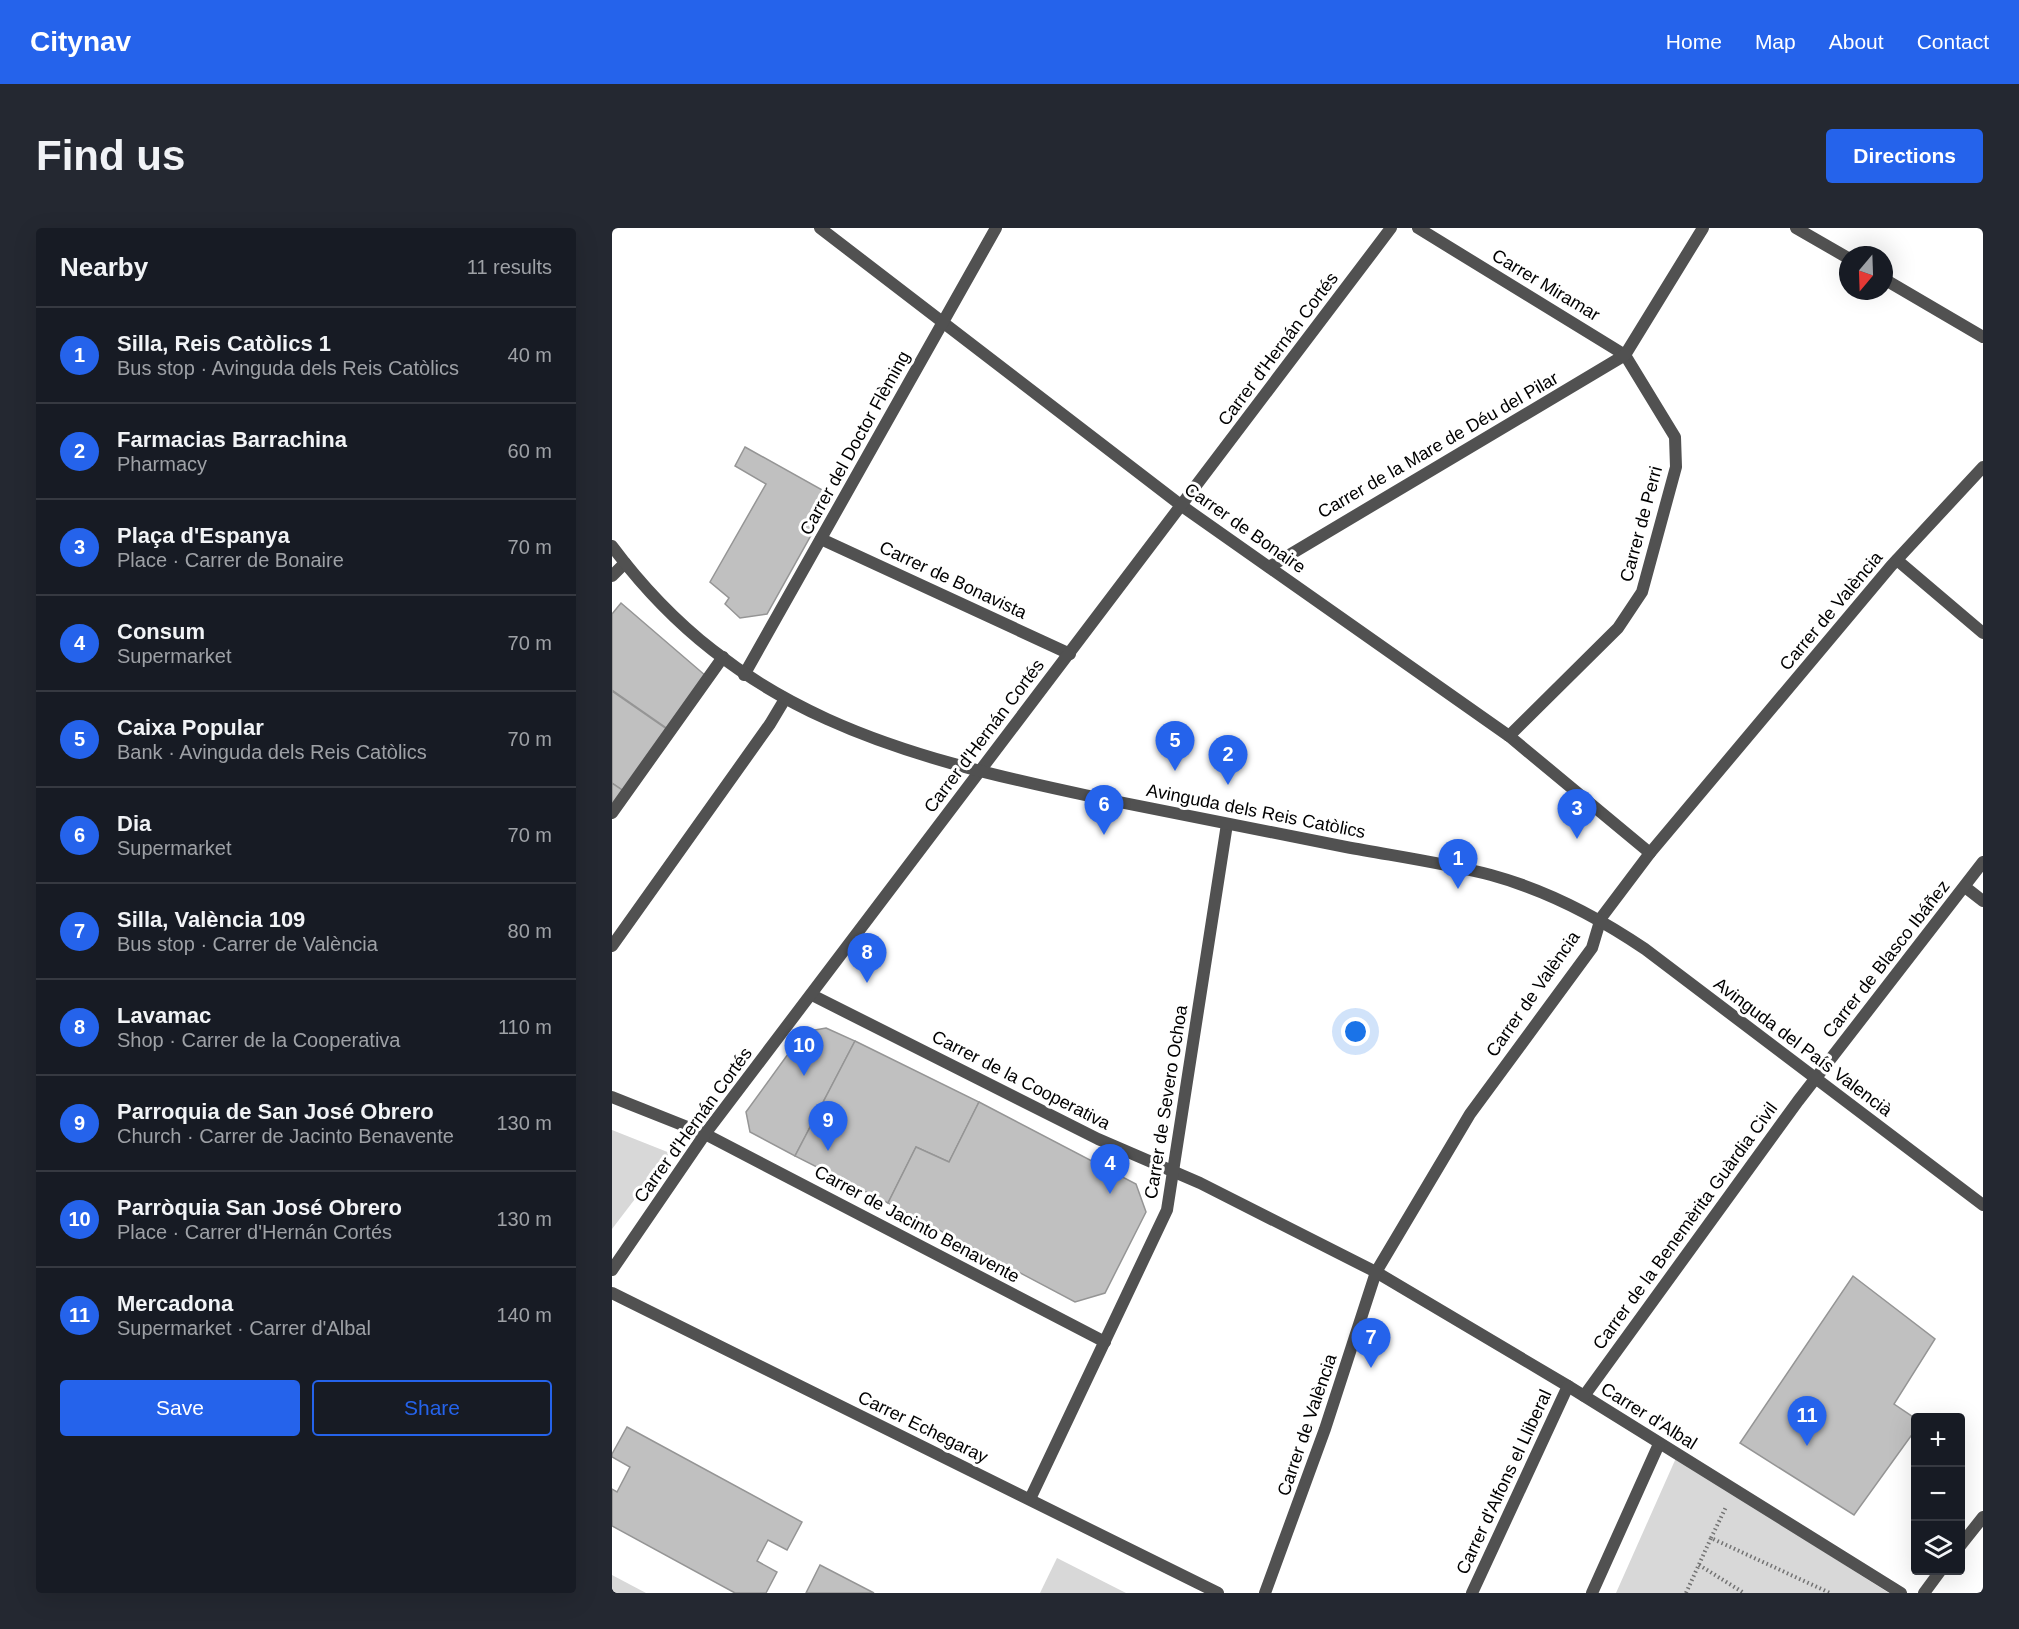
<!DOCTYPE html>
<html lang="en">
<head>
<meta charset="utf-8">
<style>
	:root { --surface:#171b24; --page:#242831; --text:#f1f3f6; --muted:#9ea1a6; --line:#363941; --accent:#2563eb }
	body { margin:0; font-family:Helvetica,sans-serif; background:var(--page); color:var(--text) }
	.controls { position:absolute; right:18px; bottom:18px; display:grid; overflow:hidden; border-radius:6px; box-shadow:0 6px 24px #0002 }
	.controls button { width:54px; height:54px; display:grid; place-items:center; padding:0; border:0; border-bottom:2px solid var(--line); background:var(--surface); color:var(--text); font:30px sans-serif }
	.compass { position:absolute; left:1227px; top:18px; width:54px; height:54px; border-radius:50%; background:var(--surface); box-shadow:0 6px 24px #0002; rotate:199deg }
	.you { position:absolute; left:744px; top:804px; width:21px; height:21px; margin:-15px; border:4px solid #fff; border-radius:50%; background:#1a73e8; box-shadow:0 0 0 9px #1a73e833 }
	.badge { display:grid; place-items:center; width:39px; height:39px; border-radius:50%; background:var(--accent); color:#fff; font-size:20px; font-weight:700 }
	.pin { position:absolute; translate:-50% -50px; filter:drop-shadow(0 2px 3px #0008) }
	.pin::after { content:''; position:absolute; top:32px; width:21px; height:18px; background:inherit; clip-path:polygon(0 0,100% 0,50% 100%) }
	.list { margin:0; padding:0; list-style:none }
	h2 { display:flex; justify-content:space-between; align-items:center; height:78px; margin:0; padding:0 24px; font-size:26px }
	h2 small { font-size:20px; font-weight:400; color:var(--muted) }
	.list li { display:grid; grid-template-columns:39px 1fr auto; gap:18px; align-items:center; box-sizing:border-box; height:96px; padding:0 24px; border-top:2px solid var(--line) }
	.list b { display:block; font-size:22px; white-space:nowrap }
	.list p { margin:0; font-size:20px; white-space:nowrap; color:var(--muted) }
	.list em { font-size:20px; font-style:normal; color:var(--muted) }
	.actions { display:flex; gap:12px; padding:18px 24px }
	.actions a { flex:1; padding:14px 0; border:2px solid var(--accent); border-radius:6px; text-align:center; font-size:21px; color:var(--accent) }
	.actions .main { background:var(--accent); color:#fff }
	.icon { flex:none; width:33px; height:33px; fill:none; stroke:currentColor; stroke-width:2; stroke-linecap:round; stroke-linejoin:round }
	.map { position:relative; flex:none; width:1371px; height:1365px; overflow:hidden; border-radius:6px }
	header { display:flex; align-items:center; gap:36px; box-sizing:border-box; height:84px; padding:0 30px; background:var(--accent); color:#fff }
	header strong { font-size:28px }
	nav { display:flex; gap:33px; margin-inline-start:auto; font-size:21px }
	.intro { display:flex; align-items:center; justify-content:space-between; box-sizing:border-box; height:144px; padding:0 36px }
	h1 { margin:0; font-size:42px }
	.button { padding:15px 27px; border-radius:6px; background:var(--accent); color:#fff; font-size:21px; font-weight:700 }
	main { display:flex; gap:36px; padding:0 36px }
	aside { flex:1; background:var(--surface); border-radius:6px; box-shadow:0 6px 24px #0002 }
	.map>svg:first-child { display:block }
	.green { fill:#d8d8d8 }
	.building { fill:#c0c0c0; stroke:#959595; stroke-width:1.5 }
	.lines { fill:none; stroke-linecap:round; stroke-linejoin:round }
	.path { stroke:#737373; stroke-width:4; stroke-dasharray:1.5 3; stroke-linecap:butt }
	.minor { stroke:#515151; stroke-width:12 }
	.tertiary { stroke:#515151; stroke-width:12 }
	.labels { text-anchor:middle; stroke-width:6; stroke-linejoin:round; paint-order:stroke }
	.street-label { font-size:18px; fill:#000; stroke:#fff }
</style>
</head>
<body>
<header>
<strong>Citynav</strong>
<nav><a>Home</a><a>Map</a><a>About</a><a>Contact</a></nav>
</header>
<div class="intro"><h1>Find us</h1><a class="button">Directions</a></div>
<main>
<aside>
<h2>Nearby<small>11 results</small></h2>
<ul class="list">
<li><span class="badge">1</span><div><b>Silla, Reis Catòlics 1</b><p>Bus stop · Avinguda dels Reis Catòlics</p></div><em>40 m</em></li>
<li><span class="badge">2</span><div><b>Farmacias Barrachina</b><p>Pharmacy</p></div><em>60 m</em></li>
<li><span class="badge">3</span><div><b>Plaça d'Espanya</b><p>Place · Carrer de Bonaire</p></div><em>70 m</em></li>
<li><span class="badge">4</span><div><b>Consum</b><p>Supermarket</p></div><em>70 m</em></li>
<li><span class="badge">5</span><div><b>Caixa Popular</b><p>Bank · Avinguda dels Reis Catòlics</p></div><em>70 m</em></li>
<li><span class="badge">6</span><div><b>Dia</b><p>Supermarket</p></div><em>70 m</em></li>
<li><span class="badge">7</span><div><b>Silla, València 109</b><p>Bus stop · Carrer de València</p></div><em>80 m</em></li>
<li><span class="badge">8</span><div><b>Lavamac</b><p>Shop · Carrer de la Cooperativa</p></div><em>110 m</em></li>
<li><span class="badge">9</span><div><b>Parroquia de San José Obrero</b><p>Church · Carrer de Jacinto Benavente</p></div><em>130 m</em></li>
<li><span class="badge">10</span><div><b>Parròquia San José Obrero</b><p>Place · Carrer d'Hernán Cortés</p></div><em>130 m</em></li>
<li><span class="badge">11</span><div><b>Mercadona</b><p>Supermarket · Carrer d'Albal</p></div><em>140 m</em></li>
</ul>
<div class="actions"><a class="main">Save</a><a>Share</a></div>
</aside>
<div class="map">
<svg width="1371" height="1365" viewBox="0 0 1371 1365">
	<rect width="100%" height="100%" fill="#fff"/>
	<g class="green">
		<path d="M 0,902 L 58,925 L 0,1001 Z"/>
		<path d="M 1064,1230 L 1277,1365 L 1004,1365 Z"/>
		<path d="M 445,1330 L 514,1365 L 428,1365 Z"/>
		<path d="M 0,1347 L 34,1365 L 0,1365 Z"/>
	</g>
	<g class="building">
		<path d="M 133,219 L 221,268 L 155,386 L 128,390 L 113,376 L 117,370 L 98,354 L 154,256 L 123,238 Z"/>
		<path d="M 9,375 L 94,448 L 56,501 L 0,462 L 0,386 Z"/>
		<path d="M 0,463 L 56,502 L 13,564 L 0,555 Z"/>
		<path d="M 0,555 L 13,564 L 0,581 Z"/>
		<path d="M 214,800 L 243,813 L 183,928 L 138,904 L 134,884 L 192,804 Z"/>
		<path d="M 243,813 L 367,874 L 337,934 L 304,919 L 276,975 L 183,928 Z"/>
		<path d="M 367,874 L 524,956 L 534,984 L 493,1065 L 463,1074 L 276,975 L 304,919 L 337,934 Z"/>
		<path d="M 1241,1048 L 1323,1111 L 1282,1176 L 1304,1191 L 1304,1201 L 1242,1287 L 1128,1215 Z"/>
		<path d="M 15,1199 L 190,1294 L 175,1322 L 156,1312 L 145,1333 L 165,1344 L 154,1365 L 123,1365 L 0,1298 L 0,1261 L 5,1264 L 18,1239 L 0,1229 L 0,1226 Z"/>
		<path d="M 208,1337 L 262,1365 L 194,1365 Z"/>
	</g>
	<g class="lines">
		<g class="path">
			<path d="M 1099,1310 L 1114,1279"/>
			<path d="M 1087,1337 L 1132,1365"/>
			<path d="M 1074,1365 L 1099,1310 L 1218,1365"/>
		</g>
		<g class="minor">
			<path d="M 208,0 L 570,278 L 897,508 L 1038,625"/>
			<path d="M 806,0 L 1013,127 L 1063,209 L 1064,239 L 1030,364 L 1006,400 L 897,508"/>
			<path d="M 1184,0 L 1236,30"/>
			<path d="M 1272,51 L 1371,109"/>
			<path d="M 209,311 L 458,426"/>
			<path d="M 1285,332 L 1371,405"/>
			<path d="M 657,339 L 1013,127 L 1091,0"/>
			<path d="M 0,348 L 13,335"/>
			<path d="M 132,447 L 384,0"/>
			<path d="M 0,585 L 111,429"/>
			<path d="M 1353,659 L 1371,673"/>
			<path d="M 0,718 L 158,496 L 173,471"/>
			<path d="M 200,767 L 486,911 L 588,955 L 764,1044 L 956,1158 L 1289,1365"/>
			<path d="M 0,869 L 93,906 L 493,1114"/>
			<path d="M 0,1042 L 93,906 L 779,0"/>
			<path d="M 0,1065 L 606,1365"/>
			<path d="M 972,1168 L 1186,873 L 1371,634"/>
			<path d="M 418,1271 L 555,982 L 615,596"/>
			<path d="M 1348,1318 L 1371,1289"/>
			<path d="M 653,1365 L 713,1201 L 764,1044 L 858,886 L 980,720 L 989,690 L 1038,625 L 1279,338 L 1371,239"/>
			<path d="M 860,1365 L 956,1158"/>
			<path d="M 980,1365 L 1047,1216"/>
			<path d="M 1312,1365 L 1329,1342"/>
		</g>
		<path class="tertiary" d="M 0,318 C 125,486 288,528 482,569 C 566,586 650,603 734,619 C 782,628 832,635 879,647 C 934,662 986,689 1033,721 L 1371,977"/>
	</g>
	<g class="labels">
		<g class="street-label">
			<text transform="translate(934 57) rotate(31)" y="6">Carrer Miramar</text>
			<text transform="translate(666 121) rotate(-53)" y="6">Carrer d'Hernán Cortés</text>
			<text transform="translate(243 215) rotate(-61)" y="6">Carrer del Doctor Flèming</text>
			<text transform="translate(826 217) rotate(-30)" y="6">Carrer de la Mare de Déu del Pilar</text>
			<text transform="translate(1029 296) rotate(-75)" y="6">Carrer de Perri</text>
			<text transform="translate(633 300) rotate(35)" y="6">Carrer de Bonaire</text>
			<text transform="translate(341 352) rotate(25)" y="6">Carrer de Bonavista</text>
			<text transform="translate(1219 383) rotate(-50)" y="6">Carrer de València</text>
			<text transform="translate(372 508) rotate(-53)" y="6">Carrer d'Hernán Cortés</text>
			<text transform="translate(644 583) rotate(11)" y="6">Avinguda dels Reis Catòlics</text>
			<text transform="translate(1274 731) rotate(-52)" y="6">Carrer de Blasco Ibáñez</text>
			<text transform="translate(921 766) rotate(-55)" y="6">Carrer de València</text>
			<text transform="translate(1191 819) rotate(37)" y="6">Avinguda del País Valencià</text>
			<text transform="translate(409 852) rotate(27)" y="6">Carrer de la Cooperativa</text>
			<text transform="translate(554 874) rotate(-81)" y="6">Carrer de Severo Ochoa</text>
			<text transform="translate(81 897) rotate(-54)" y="6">Carrer d'Hernán Cortés</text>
			<text transform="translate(305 996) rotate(28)" y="6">Carrer de Jacinto Benavente</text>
			<text transform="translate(1073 998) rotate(-54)" y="6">Carrer de la Benemèrita Guàrdia Civil</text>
			<text transform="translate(1037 1188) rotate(32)" y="6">Carrer d'Albal</text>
			<text transform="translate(695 1197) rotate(-71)" y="6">Carrer de València</text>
			<text transform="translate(311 1199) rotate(26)" y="6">Carrer Echegaray</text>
			<text transform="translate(892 1254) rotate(-65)" y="6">Carrer d'Alfons el Lliberal</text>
		</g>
	</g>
</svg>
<div class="controls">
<button>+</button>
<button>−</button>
<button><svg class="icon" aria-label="layers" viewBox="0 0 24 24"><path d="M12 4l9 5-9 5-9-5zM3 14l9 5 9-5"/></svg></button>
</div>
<svg class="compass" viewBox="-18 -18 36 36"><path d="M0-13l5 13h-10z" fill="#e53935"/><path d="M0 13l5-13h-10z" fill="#9ea1a6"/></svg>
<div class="you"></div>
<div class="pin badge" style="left:846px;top:661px">1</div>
<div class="pin badge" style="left:616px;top:557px">2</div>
<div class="pin badge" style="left:965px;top:611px">3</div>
<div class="pin badge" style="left:498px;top:966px">4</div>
<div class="pin badge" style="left:563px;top:543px">5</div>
<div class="pin badge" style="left:492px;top:607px">6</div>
<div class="pin badge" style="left:759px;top:1140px">7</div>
<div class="pin badge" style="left:255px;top:755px">8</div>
<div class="pin badge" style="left:216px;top:923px">9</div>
<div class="pin badge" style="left:192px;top:848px">10</div>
<div class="pin badge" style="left:1195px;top:1218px">11</div>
</div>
</main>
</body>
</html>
